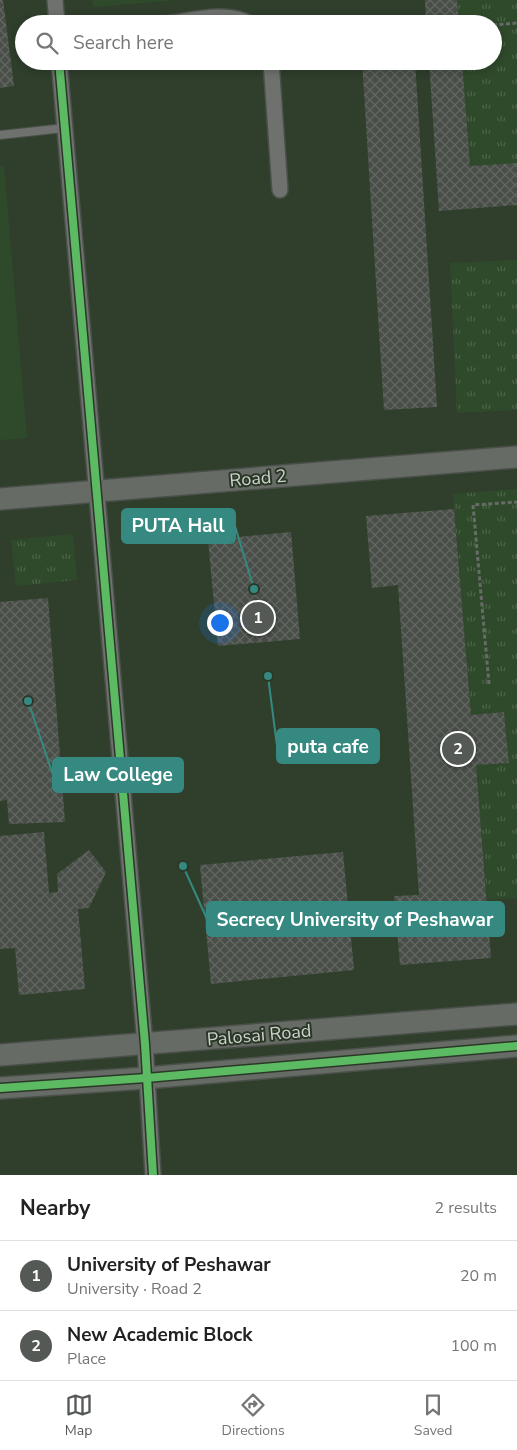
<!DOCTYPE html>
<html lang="en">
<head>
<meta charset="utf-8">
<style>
	:root { --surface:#fff; --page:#f2f2f2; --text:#222; --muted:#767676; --line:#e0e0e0; --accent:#555955 }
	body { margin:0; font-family:"Nunito Sans",sans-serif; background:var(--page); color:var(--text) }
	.you { position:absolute; left:219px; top:622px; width:18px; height:18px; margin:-12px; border:4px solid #fff; border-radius:50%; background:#1a73e8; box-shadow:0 0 0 8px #1a73e833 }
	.badge { display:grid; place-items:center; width:32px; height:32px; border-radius:50%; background:var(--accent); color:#fff; font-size:16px; font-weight:700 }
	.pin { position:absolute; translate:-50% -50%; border:2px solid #fff; box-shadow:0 1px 5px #0006 }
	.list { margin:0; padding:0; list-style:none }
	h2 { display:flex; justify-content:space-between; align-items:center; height:65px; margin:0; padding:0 20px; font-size:21px }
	h2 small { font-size:16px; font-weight:400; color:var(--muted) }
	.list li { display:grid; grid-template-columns:32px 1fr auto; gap:15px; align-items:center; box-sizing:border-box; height:70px; padding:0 20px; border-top:1px solid var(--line) }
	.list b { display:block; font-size:19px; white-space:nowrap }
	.list p { margin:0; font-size:16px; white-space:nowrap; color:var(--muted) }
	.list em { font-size:16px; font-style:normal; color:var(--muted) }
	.icon { flex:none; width:28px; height:28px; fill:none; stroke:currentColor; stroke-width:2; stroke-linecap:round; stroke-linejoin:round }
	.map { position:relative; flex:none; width:517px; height:1175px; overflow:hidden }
	.search { position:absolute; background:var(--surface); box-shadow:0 2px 8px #0003; left:15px; right:15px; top:15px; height:55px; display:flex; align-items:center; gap:12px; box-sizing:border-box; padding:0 18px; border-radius:28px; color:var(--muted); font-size:19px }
	.sheet { height:205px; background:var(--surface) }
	nav { display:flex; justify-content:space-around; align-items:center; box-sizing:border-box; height:70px; border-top:1px solid var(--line); background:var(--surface); font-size:14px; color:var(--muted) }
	nav a { display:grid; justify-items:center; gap:2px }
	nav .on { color:var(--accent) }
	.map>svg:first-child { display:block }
	.built { fill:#2f3f2c; fill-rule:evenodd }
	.grass { fill:url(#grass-tufts) }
	.garden { fill:#2f4a2a }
	.building { fill:url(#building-cross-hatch) }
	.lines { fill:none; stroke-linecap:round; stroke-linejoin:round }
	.lane-casing { stroke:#4a5049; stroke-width:10 }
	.street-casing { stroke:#4a5049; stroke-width:18 }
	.secondary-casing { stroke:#4a5049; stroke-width:24 }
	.path { stroke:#686c68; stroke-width:3; stroke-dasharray:4 2.5; stroke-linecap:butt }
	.lane { stroke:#6e716e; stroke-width:8 }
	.street { stroke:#6e716e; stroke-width:15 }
	.secondary { stroke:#666b65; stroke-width:21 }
	.cycleway-casing { stroke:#2b3828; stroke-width:11 }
	.cycleway { stroke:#5cba63; stroke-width:8 }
	.labels { text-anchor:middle; stroke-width:4; stroke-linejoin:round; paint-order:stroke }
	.street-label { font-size:18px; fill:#ccd4cb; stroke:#2b3828 }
	.leader { fill:none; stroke:#358981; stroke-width:2 }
	.callout-dot { fill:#358981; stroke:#2b3828; stroke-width:2 }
	.callout { fill:#358981; stroke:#358981; stroke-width:2 }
	.callout-label { font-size:19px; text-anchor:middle; font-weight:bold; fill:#fff }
</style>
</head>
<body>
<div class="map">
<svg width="517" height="1175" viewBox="0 0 517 1175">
	<defs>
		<pattern id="grass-tufts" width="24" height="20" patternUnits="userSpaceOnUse" patternTransform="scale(1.25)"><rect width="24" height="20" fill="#2f4a2a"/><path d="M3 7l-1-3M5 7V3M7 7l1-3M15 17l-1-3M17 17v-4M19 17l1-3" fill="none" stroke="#4c6348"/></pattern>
		<pattern id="building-cross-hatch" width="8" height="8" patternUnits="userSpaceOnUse" patternTransform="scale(1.25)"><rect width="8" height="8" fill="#494f48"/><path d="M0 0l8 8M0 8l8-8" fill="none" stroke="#626761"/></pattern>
	</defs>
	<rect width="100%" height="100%" fill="#2d342c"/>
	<path class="built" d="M 0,0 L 517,0 L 517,1175 L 0,1175 ZM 24,24 L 493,24 L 493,61 L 24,61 Z"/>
	<g class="grass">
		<path d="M 457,0 L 517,0 L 517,163 L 470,166 L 462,61 L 493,61 L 493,24 L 459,24 Z"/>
		<path d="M 517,260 L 517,410 L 457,413 L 450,263 Z"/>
		<path d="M 517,489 L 517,898 L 487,900 L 476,765 L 508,763 L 504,712 L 471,715 L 453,494 Z"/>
		<path d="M 73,534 L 77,580 L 16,586 L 11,540 Z"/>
	</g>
	<g class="garden">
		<path d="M 93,0 L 169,0 L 169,1 L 93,7 Z"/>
		<path d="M 0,166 L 4,166 L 27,438 L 0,440 Z"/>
	</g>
	<g class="building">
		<path d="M 0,0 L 3,0 L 14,86 L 0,88 Z"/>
		<path d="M 425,0 L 457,0 L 459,24 L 426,24 Z"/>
		<path d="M 362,61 L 415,61 L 437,407 L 384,410 Z"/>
		<path d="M 429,61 L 462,61 L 470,166 L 517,163 L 517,205 L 439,211 Z"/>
		<path d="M 454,509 L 471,715 L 504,712 L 506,735 L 509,763 L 476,765 L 491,958 L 400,965 L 394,896 L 419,895 L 398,585 L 372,588 L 366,516 Z"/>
		<path d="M 291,532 L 300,639 L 218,646 L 208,540 Z"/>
		<path d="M 48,598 L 65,822 L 9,824 L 7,800 L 0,801 L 0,602 Z"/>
		<path d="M 44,832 L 49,893 L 58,892 L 57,874 L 89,850 L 106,872 L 89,908 L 78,909 L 85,989 L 19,995 L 15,948 L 0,949 L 0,836 Z"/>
		<path d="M 343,852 L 354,970 L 211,984 L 200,865 Z"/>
	</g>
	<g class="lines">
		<defs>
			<path id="lane" d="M 0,135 L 64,128"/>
			<g id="street">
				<path d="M 55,0 L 57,24"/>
				<path d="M 165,24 C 190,21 227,10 250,24"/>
				<path d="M 59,61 L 145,1044 L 153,1175"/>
				<path d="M 271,61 L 280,190"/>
			</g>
			<g id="secondary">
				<path d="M 0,499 L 517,457"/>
				<path d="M 0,1055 L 517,1014"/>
				<path d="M 0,1088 L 146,1078 L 517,1046"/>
			</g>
		</defs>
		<use href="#lane" class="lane-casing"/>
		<use href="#street" class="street-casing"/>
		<use href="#secondary" class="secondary-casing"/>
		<g class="path">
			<path d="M 493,25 L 517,23"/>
			<path d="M 489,684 L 473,505 L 517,502"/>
		</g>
		<use href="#lane" class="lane"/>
		<use href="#street" class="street"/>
		<use href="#secondary" class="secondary"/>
		<defs>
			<g id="cycleway">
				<path d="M 59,61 L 145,1044 L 153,1175"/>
				<path d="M 0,1088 L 146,1078 L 517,1046"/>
			</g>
		</defs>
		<use href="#cycleway" class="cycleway-casing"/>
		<use href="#cycleway" class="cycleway"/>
	</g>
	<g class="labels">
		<g class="street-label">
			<text transform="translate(258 478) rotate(-5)" y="6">Road 2</text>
			<text transform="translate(259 1035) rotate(-5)" y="6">Palosai Road</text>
		</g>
	</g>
	<path class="leader" d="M254 589L235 526M268 676L277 746M28 701L53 775M183 866L207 919"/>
	<g class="callout-dot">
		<circle cx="254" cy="589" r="5"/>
		<circle cx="268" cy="676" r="5"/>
		<circle cx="28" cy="701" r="5"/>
		<circle cx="183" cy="866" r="5"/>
	</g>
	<g class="callout">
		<rect x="122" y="509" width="113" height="34" rx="5"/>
		<rect x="277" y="729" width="102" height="34" rx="5"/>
		<rect x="53" y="758" width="130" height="34" rx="5"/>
		<rect x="207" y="902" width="297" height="34" rx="5"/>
	</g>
	<g class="callout-label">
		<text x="178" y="532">PUTA Hall</text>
		<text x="328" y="753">puta cafe</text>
		<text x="118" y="781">Law College</text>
		<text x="355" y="926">Secrecy University of Peshawar</text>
	</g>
</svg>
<div class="you"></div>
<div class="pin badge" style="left:258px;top:618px">1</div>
<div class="pin badge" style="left:458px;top:749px">2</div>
<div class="search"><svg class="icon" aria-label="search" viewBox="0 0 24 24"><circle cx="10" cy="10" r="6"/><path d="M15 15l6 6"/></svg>Search here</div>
</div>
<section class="sheet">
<h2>Nearby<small>2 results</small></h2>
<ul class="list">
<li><span class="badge">1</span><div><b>University of Peshawar</b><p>University · Road 2</p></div><em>20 m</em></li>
<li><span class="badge">2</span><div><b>New Academic Block</b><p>Place</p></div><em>100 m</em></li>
</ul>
</section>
<nav>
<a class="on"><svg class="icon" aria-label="map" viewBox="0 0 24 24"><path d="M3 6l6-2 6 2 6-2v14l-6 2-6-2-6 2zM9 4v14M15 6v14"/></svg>Map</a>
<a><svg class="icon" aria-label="directions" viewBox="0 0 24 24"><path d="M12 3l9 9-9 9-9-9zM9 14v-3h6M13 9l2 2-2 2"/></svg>Directions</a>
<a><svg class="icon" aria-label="saved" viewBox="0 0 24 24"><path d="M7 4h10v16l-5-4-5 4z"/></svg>Saved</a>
</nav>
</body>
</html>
